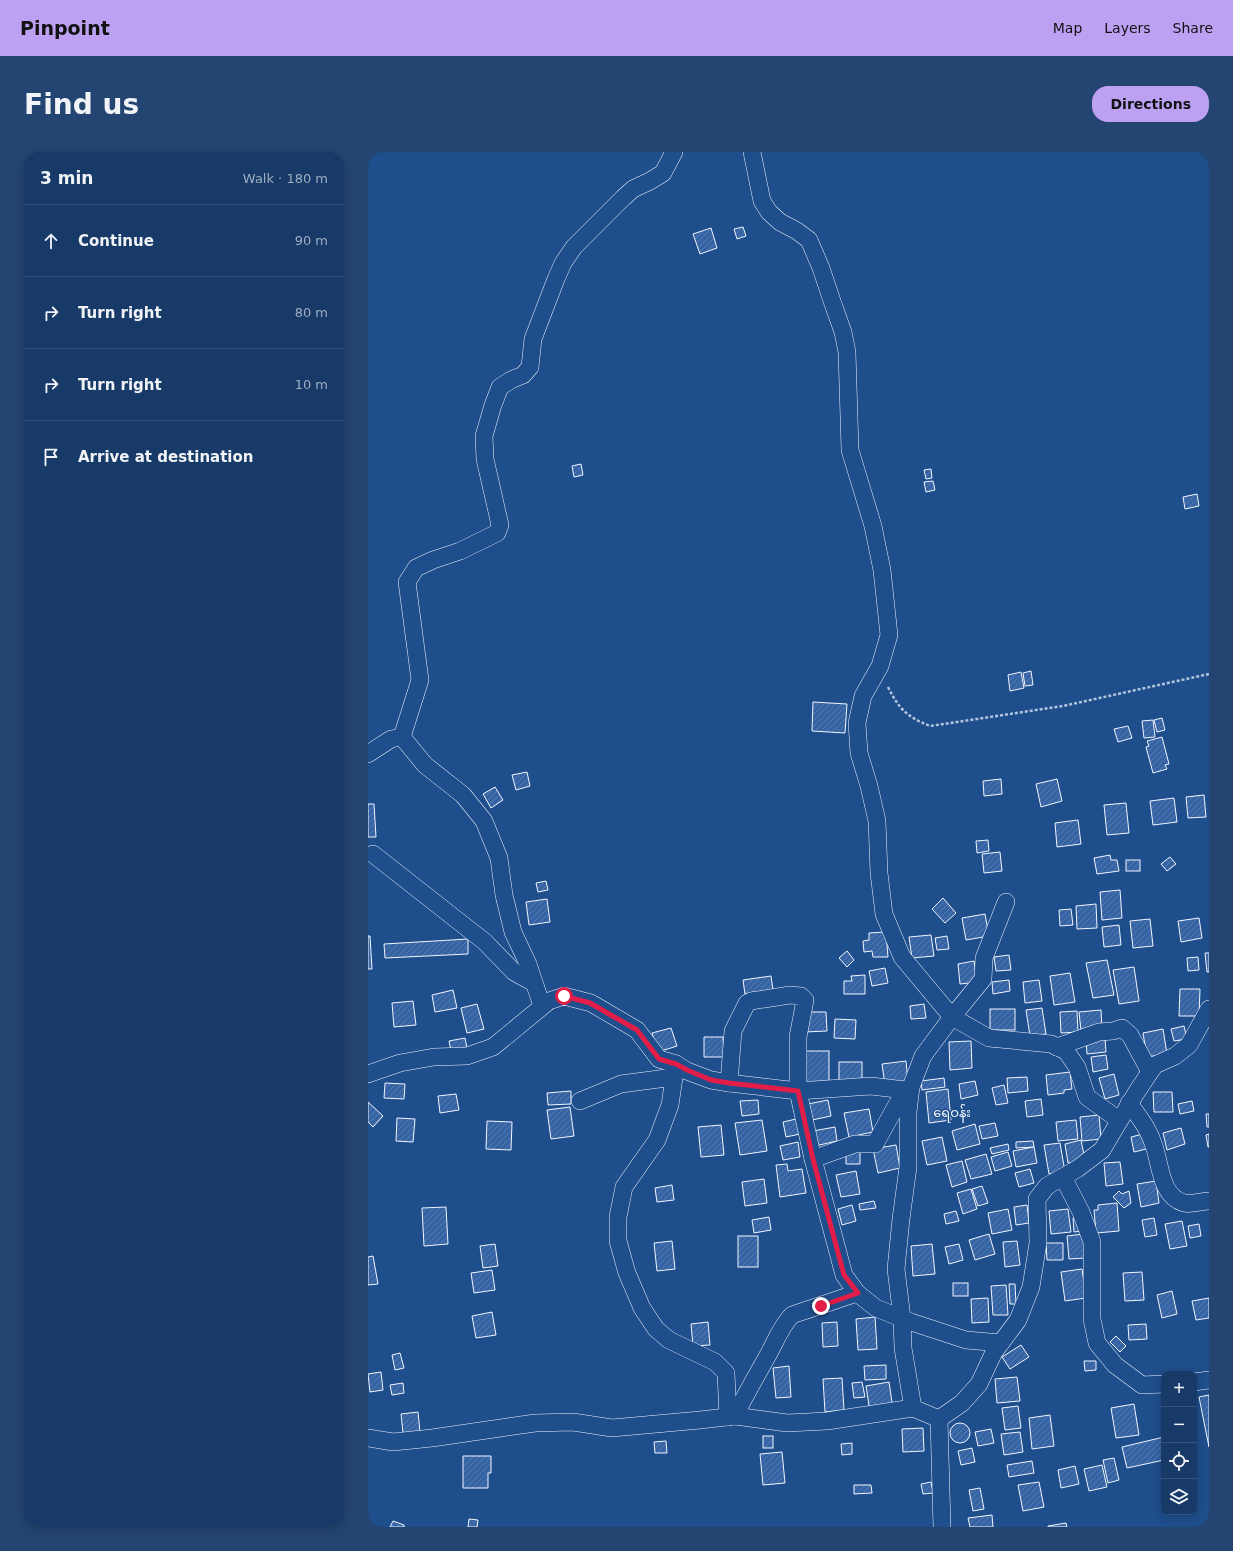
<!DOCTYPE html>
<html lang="en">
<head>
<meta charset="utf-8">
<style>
	:root { --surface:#173a69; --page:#244571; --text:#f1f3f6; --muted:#9eadc0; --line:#36547d; --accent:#bca0f2 }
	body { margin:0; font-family:"DejaVu Sans","Noto Sans Myanmar",sans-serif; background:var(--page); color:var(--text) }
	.controls { position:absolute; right:12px; bottom:12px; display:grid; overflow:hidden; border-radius:8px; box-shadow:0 2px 10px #0003 }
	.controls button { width:36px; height:36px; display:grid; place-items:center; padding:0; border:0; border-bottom:1px solid var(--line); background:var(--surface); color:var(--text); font:20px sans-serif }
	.stop { position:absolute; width:12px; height:12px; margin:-9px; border:3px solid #e11d48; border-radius:50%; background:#fff }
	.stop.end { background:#e11d48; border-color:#fff; box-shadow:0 1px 4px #0008 }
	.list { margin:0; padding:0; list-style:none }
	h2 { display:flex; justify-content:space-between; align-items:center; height:52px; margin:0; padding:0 16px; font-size:17px }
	h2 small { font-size:13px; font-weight:400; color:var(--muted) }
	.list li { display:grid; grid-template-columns:26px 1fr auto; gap:12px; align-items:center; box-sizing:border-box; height:72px; padding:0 16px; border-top:1px solid var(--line) }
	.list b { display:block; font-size:15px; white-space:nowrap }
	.list em { font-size:13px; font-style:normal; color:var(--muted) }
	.icon { flex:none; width:22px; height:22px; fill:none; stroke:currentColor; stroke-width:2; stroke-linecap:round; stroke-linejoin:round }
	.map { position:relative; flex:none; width:841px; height:1375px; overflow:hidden; border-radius:16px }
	header { display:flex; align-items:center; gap:24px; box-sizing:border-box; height:56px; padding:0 20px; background:var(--accent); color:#111 }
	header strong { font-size:19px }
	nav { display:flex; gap:22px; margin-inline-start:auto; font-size:14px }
	.intro { display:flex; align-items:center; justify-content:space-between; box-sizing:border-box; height:96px; padding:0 24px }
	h1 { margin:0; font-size:28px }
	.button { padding:10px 18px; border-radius:16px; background:var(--accent); color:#111; font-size:14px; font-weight:700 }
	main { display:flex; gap:24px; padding:0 24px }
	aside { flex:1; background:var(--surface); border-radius:16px; box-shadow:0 2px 10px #0003 }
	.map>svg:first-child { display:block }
	.building { fill:url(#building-hatch); stroke:#f2f6ff }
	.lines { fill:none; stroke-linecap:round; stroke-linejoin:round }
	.street-casing { stroke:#f2f6ff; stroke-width:18 }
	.path { stroke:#b3c4dc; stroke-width:2.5; stroke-dasharray:3 2; stroke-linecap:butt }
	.street { stroke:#1f4e8c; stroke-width:17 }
	.route { stroke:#e11d48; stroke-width:5 }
	.labels { text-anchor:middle; stroke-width:3; stroke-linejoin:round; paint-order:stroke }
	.quarter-label { font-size:13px; fill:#f2f6ff; stroke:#1f4e8c }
</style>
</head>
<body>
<header>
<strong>Pinpoint</strong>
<nav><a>Map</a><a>Layers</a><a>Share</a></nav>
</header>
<div class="intro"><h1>Find us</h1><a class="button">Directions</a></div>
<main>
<aside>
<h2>3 min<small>Walk · 180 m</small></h2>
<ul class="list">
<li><svg class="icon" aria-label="ahead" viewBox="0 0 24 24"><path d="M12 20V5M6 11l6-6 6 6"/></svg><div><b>Continue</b></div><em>90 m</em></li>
<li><svg class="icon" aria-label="right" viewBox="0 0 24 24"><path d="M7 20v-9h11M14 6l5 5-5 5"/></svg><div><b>Turn right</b></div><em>80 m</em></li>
<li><svg class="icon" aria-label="right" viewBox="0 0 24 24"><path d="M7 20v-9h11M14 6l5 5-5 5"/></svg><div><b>Turn right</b></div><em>10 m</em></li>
<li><svg class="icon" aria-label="arrive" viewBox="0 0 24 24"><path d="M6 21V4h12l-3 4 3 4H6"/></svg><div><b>Arrive at destination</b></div></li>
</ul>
</aside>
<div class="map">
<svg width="841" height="1375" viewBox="0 0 841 1375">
	<defs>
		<pattern id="building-hatch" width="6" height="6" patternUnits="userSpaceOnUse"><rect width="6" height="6" fill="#3563a3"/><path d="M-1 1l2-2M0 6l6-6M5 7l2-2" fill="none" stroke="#537ab1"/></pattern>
	</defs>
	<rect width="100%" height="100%" fill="#1f4e8c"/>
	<g class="building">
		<path d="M 375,75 L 378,84 L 369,87 L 366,77 Z"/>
		<path d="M 343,76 L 349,96 L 332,102 L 325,82 Z"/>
		<path d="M 213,312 L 215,323 L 206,325 L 204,314 Z"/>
		<path d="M 563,317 L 564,326 L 558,327 L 556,318 Z"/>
		<path d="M 565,329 L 567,338 L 558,340 L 556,330 Z"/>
		<path d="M 829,342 L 831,354 L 817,357 L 815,345 Z"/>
		<path d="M 663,519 L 665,533 L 657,534 L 655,521 Z"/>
		<path d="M 653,520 L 656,536 L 642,539 L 640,523 Z"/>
		<path d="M 445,550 L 479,552 L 477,581 L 444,579 Z"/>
		<path d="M 794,566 L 797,578 L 789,580 L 786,568 Z"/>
		<path d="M 785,568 L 787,585 L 776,586 L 774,569 Z"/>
		<path d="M 760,574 L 764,586 L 750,590 L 746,577 Z"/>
		<path d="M 794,585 L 801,612 L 797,613 L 799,617 L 785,621 L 778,595 L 781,594 L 779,589 Z"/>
		<path d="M 159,620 L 162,634 L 148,638 L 144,623 Z"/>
		<path d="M 633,627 L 634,642 L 616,644 L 615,629 Z"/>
		<path d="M 689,627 L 694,649 L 673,655 L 668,632 Z"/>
		<path d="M 127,635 L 135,648 L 123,656 L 115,642 Z"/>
		<path d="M 836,643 L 838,665 L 820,666 L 818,645 Z"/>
		<path d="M 806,646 L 809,670 L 785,673 L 782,649 Z"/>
		<path d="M 758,651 L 761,681 L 739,683 L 736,653 Z"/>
		<path d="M 0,652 L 6,652 L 8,685 L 0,685 Z"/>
		<path d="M 710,668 L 713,692 L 689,695 L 687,671 Z"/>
		<path d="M 620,688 L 621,699 L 609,701 L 608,689 Z"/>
		<path d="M 632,700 L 634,719 L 616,721 L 614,702 Z"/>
		<path d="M 742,703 L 743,708 L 749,708 L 751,719 L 729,722 L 726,706 Z"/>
		<path d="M 802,705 L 808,712 L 799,719 L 793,712 Z"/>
		<rect x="758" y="708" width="14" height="11"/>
		<path d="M 178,729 L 180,738 L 170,740 L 168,731 Z"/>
		<path d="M 752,738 L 754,766 L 734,768 L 732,740 Z"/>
		<path d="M 575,746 L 588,761 L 577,771 L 564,757 Z"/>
		<path d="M 179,747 L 182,770 L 161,773 L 158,750 Z"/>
		<path d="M 728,752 L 729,776 L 709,777 L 708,754 Z"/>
		<path d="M 703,757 L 705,773 L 692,774 L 691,758 Z"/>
		<path d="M 617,762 L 621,784 L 598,788 L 594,766 Z"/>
		<path d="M 831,766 L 834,786 L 813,790 L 810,769 Z"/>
		<path d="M 782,767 L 785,794 L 765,796 L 762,769 Z"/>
		<path d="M 751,773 L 753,793 L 736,795 L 734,775 Z"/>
		<path d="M 518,780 L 520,805 L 505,805 L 504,799 L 496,800 L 495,789 L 501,788 L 501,781 Z"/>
		<path d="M 563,783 L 566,804 L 544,806 L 541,785 Z"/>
		<path d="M 0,784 L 2,784 L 4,817 L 0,817 Z"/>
		<path d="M 579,784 L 581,797 L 569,798 L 567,786 Z"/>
		<path d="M 100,787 L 100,802 L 17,806 L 16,792 Z"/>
		<path d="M 479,799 L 486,808 L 479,815 L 471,806 Z"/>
		<path d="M 837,801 L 841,801 L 841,820 L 839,820 Z"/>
		<path d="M 641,803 L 643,818 L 628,819 L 626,805 Z"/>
		<path d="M 830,805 L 831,818 L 820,819 L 819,806 Z"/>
		<path d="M 739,808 L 746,843 L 725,846 L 718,811 Z"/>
		<path d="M 606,809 L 609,830 L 592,832 L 590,812 Z"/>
		<path d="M 766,815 L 771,849 L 751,852 L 745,818 Z"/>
		<path d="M 517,816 L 520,831 L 504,834 L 501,819 Z"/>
		<path d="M 702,821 L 707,850 L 686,853 L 682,824 Z"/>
		<path d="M 497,823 L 497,842 L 476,842 L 476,829 L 484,829 L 483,824 Z"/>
		<path d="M 403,824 L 405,838 L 377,842 L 375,828 Z"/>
		<path d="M 641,828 L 642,839 L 625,842 L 624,830 Z"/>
		<path d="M 671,828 L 674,849 L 657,851 L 655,830 Z"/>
		<path d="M 812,837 L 832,837 L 831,864 L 811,864 Z"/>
		<path d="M 85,838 L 89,856 L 67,860 L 64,843 Z"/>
		<path d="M 45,849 L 48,873 L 26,875 L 24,851 Z"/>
		<path d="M 109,852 L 116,877 L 99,881 L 93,856 Z"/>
		<path d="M 556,852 L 558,866 L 543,867 L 542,854 Z"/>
		<path d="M 674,856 L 678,882 L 662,884 L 658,858 Z"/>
		<rect x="622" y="857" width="25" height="21"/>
		<path d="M 733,858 L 734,877 L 713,879 L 711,860 Z"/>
		<path d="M 709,859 L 710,880 L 693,881 L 692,860 Z"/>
		<path d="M 436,860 L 458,860 L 459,879 L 437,880 Z"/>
		<path d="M 467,867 L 488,868 L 487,887 L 466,886 Z"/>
		<path d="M 816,874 L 819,887 L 806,889 L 803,877 Z"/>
		<path d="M 303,876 L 309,894 L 290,900 L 284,881 Z"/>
		<path d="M 795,877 L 799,902 L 779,905 L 775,881 Z"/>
		<path d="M 336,885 L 355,885 L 356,905 L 336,905 Z"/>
		<path d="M 97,886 L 99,896 L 83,899 L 81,889 Z"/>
		<path d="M 737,886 L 738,900 L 719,902 L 718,887 Z"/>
		<path d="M 603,889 L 604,916 L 582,918 L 581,890 Z"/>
		<rect x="436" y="899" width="25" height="34"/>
		<path d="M 738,903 L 740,917 L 725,920 L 723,905 Z"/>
		<path d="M 538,909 L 540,930 L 517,933 L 514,912 Z"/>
		<rect x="471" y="910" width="23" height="24"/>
		<path d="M 702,920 L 704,937 L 696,938 L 696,941 L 680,943 L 678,923 Z"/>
		<path d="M 746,922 L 751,943 L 737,947 L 731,926 Z"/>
		<path d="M 659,925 L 660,939 L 640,941 L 639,926 Z"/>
		<path d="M 576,926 L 577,935 L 554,938 L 553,929 Z"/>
		<path d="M 607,929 L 610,943 L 593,947 L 591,932 Z"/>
		<path d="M 17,931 L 37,932 L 36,947 L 16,946 Z"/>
		<path d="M 636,933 L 640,951 L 628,953 L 624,936 Z"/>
		<path d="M 580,937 L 583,968 L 561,971 L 558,940 Z"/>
		<path d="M 203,939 L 203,952 L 180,953 L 179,941 Z"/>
		<path d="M 785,940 L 804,940 L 805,960 L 786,960 Z"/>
		<path d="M 88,942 L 91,958 L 72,961 L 70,944 Z"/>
		<path d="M 673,947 L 675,963 L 659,965 L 657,949 Z"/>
		<path d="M 390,948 L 391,962 L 374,964 L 372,949 Z"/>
		<path d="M 460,948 L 463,964 L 444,968 L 440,952 Z"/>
		<path d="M 824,949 L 826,959 L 812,962 L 810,952 Z"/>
		<path d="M 0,950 L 15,964 L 5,975 L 0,970 Z"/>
		<path d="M 202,955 L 206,984 L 183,987 L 179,958 Z"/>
		<path d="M 501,957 L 505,980 L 481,985 L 476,961 Z"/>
		<path d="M 838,962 L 841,962 L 841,975 L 839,975 Z"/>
		<path d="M 731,963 L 733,987 L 714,989 L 712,965 Z"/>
		<path d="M 29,966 L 47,967 L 45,990 L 28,989 Z"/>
		<path d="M 428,967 L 432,982 L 418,985 L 415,970 Z"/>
		<path d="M 394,968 L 399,999 L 372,1003 L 367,971 Z"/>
		<path d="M 708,968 L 710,987 L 690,989 L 688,970 Z"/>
		<path d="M 119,969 L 144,970 L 143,998 L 118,997 Z"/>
		<path d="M 627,971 L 630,984 L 614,987 L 611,974 Z"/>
		<path d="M 607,972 L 612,992 L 589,998 L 584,979 Z"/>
		<path d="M 353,973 L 356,1003 L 333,1005 L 330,975 Z"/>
		<path d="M 467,975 L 469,989 L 447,994 L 445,979 Z"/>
		<path d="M 813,976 L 817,992 L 799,998 L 795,981 Z"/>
		<path d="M 779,981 L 782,996 L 766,1000 L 763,985 Z"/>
		<path d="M 841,982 L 841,995 L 840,995 L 838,983 Z"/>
		<path d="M 574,985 L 579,1009 L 559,1013 L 554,989 Z"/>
		<path d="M 713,988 L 717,1008 L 700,1011 L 697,992 Z"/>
		<path d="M 665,989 L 666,995 L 648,996 L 648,990 Z"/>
		<path d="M 430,990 L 432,1005 L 415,1008 L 412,994 Z"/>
		<path d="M 692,991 L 697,1020 L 681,1022 L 676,993 Z"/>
		<path d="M 640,992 L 641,998 L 624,1002 L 622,996 Z"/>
		<path d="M 528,993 L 532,1016 L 510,1021 L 505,997 Z"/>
		<path d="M 666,995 L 669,1011 L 648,1015 L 645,999 Z"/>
		<path d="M 492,998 L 492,1012 L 478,1012 L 478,999 Z"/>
		<path d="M 640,1000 L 644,1014 L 627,1019 L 623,1005 Z"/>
		<path d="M 618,1002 L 624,1022 L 603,1027 L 597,1008 Z"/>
		<path d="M 594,1009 L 599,1030 L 584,1035 L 578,1013 Z"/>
		<path d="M 752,1010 L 755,1032 L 738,1034 L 736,1011 Z"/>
		<path d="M 419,1012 L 420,1019 L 434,1017 L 438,1041 L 412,1045 L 408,1013 Z"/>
		<path d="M 662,1017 L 666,1031 L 651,1035 L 647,1021 Z"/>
		<path d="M 488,1019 L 492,1042 L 473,1045 L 468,1023 Z"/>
		<path d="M 396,1027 L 399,1051 L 377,1054 L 374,1030 Z"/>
		<path d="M 788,1029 L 791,1051 L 773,1055 L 769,1032 Z"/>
		<path d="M 304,1033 L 306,1048 L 289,1050 L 287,1036 Z"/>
		<path d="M 614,1034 L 620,1051 L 610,1054 L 604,1037 Z"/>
		<path d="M 603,1037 L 609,1057 L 595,1062 L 589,1041 Z"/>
		<path d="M 751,1039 L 754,1042 L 761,1039 L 763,1051 L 756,1056 L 745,1045 Z"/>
		<path d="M 506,1049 L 508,1056 L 492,1058 L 491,1052 Z"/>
		<path d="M 749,1051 L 751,1079 L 728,1081 L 726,1058 L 730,1058 L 730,1053 Z"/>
		<path d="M 484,1053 L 488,1069 L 474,1073 L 470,1057 Z"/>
		<path d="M 659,1053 L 661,1071 L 648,1073 L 646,1055 Z"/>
		<path d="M 78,1055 L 80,1092 L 56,1094 L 54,1056 Z"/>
		<path d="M 640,1057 L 644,1078 L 624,1082 L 620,1061 Z"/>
		<path d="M 700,1057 L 703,1080 L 683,1082 L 681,1059 Z"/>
		<path d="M 588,1059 L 591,1069 L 578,1072 L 576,1062 Z"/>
		<path d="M 401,1065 L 403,1078 L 386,1081 L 384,1068 Z"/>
		<path d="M 714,1065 L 715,1079 L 706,1080 L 705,1066 Z"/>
		<path d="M 786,1066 L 789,1083 L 777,1085 L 774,1068 Z"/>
		<path d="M 814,1069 L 819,1094 L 802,1097 L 797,1072 Z"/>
		<path d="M 831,1072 L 833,1084 L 822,1086 L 820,1074 Z"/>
		<path d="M 621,1082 L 627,1102 L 607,1108 L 601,1088 Z"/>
		<path d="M 715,1082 L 717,1106 L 701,1107 L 699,1084 Z"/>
		<rect x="370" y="1084" width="20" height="31"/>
		<path d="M 304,1089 L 307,1117 L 289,1119 L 286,1091 Z"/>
		<path d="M 649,1089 L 652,1113 L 637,1115 L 635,1090 Z"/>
		<path d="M 678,1091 L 695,1091 L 695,1108 L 679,1108 Z"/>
		<path d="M 127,1092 L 130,1114 L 115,1116 L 112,1094 Z"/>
		<path d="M 564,1092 L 567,1122 L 545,1124 L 543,1094 Z"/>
		<path d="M 591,1092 L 595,1108 L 581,1112 L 577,1095 Z"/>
		<path d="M 5,1104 L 10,1132 L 0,1133 L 0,1105 Z"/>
		<path d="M 714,1117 L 718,1146 L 697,1149 L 693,1120 Z"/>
		<path d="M 124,1118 L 127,1138 L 106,1141 L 103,1121 Z"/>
		<path d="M 774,1120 L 776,1148 L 757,1149 L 755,1121 Z"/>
		<rect x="585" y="1131" width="15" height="13"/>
		<path d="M 641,1132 L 647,1132 L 648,1152 L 642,1152 Z"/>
		<path d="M 638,1133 L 640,1163 L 625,1163 L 623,1134 Z"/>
		<path d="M 804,1139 L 809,1162 L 794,1166 L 789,1143 Z"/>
		<path d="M 620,1146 L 621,1170 L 604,1171 L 603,1147 Z"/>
		<path d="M 841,1146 L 841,1166 L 828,1168 L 824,1149 Z"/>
		<path d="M 124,1160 L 128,1183 L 108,1186 L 104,1164 Z"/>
		<path d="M 507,1165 L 509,1197 L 490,1198 L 488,1167 Z"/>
		<path d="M 340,1170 L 342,1193 L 325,1194 L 323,1172 Z"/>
		<path d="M 469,1170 L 470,1194 L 455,1195 L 454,1171 Z"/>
		<path d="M 778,1172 L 779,1187 L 761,1188 L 760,1173 Z"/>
		<path d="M 748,1184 L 758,1194 L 752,1200 L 742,1190 Z"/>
		<path d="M 653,1193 L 661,1205 L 642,1217 L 634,1205 Z"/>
		<path d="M 32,1201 L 36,1216 L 27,1218 L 24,1203 Z"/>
		<path d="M 716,1209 L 728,1209 L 728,1218 L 717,1219 Z"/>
		<path d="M 518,1213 L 518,1227 L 497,1228 L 496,1214 Z"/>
		<path d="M 421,1214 L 423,1245 L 408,1246 L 405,1216 Z"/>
		<path d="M 13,1220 L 15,1238 L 2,1240 L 0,1222 Z"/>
		<path d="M 649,1225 L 652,1249 L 629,1251 L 627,1227 Z"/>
		<path d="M 474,1226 L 476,1258 L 457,1260 L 455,1227 Z"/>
		<path d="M 494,1230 L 497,1245 L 486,1246 L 484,1231 Z"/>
		<path d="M 521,1230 L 525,1257 L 502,1260 L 498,1234 Z"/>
		<path d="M 35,1231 L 36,1241 L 24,1243 L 22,1233 Z"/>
		<path d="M 841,1243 L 841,1295 L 831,1245 Z"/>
		<path d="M 766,1252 L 771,1283 L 748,1286 L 743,1256 Z"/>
		<path d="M 650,1254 L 653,1276 L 637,1278 L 634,1256 Z"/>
		<path d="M 50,1260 L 52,1280 L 35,1281 L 33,1262 Z"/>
		<path d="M 682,1263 L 686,1294 L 664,1297 L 661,1266 Z"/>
		<circle cx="592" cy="1281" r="10"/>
		<path d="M 555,1276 L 556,1299 L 535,1300 L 534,1277 Z"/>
		<path d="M 623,1277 L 626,1291 L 610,1294 L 607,1280 Z"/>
		<path d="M 652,1280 L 655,1300 L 636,1303 L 633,1282 Z"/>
		<rect x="395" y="1284" width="10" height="12"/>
		<path d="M 796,1285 L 796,1308 L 759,1316 L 754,1295 Z"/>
		<path d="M 298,1289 L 299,1301 L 287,1301 L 286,1290 Z"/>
		<path d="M 484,1291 L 484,1302 L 474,1303 L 473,1292 Z"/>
		<path d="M 604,1296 L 607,1310 L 593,1313 L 590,1299 Z"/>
		<path d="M 414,1300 L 417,1331 L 395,1333 L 392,1302 Z"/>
		<path d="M 95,1304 L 123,1304 L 123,1321 L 120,1321 L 120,1336 L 95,1336 Z"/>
		<path d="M 746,1306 L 751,1328 L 740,1331 L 735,1308 Z"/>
		<path d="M 664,1309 L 666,1321 L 641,1325 L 639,1313 Z"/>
		<path d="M 734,1313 L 739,1335 L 721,1339 L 716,1317 Z"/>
		<path d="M 707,1314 L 711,1332 L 693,1336 L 690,1318 Z"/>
		<path d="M 563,1330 L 565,1341 L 555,1342 L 553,1332 Z"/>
		<path d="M 671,1330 L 676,1355 L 655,1359 L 650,1333 Z"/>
		<path d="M 486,1333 L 503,1333 L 504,1341 L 486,1342 Z"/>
		<path d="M 612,1336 L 616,1357 L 605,1359 L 601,1338 Z"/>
		<path d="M 624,1363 L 625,1375 L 602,1375 L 600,1366 Z"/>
		<path d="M 101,1367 L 110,1368 L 109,1375 L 100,1375 Z"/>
		<path d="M 25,1369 L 36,1373 L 36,1375 L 22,1375 Z"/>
		<path d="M 698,1371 L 699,1375 L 680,1375 L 680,1374 Z"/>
	</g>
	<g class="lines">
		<defs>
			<g id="street">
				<path d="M 384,0 L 394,49 L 401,60 L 412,70 L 429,79 L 441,88 L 453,116 L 464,149 L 475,180 L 479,200 L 482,298 L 505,374 L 514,418 L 521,483 L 512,514 L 495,544 L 489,571 L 491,601 L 501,634 L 509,669 L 511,721 L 516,762 L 534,805 L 584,865 L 621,886 L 683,892 L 698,899 L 709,915 L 719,945 L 751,968"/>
				<path d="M 34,585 L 52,528 L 39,430 L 48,416 L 65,408 L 92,399 L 129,381 L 132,373 L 117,307 L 116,284 L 125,253 L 132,235 L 143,228 L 155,223 L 162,215 L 165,187 L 188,127 L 195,111 L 206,95 L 255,46 L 265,37 L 282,29 L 295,21 L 306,0"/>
				<path d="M 0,602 L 23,587 L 34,585 L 57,613 L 95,643 L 116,669 L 131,706 L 136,743 L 145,780 L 160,812 L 174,854"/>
				<path d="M 5,702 L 117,790 L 146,820 L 166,831"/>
				<path d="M 689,895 L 731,880 L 745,879 L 754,876 L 762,883 L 782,920"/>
				<path d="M 308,912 L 302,953 L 289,988 L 256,1035 L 250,1065 L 250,1089 L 259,1121 L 274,1156 L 288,1177 L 301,1188 L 347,1210 L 358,1221 L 360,1265"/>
				<path d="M 0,922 L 32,911 L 66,905 L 99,904 L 125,895 L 181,849 L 196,844 L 223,851 L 269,878 L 291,907 L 308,912 L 319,919 L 343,928 L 361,931 L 430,939 L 503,934 L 537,938 L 543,935"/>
				<path d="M 361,931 L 365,879 L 379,851 L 383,849 L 422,843 L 433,844 L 437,848 L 430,885 L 430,939 L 445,1007 L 476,1123 L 489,1141 L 508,1156 L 543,1170 L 598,1188 L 633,1191"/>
				<path d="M 212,949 L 253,932 L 306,925"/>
				<path d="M 761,951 C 771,965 781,977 786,994 C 793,1013 792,1044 816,1051 C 823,1053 834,1049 841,1049"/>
				<path d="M 445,1007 L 487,992 L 507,992 L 537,938"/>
				<path d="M 695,1025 L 713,1060 L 724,1090 L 724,1167 L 729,1191 L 747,1213 L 774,1233 L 796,1232"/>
				<path d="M 826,1230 L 841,1228"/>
				<path d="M 367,1264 C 377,1243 389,1223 400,1203 C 408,1189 413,1174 424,1163 L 489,1141"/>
				<path d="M 571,1267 L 594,1251 L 611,1232 L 626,1200 L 650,1168 L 663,1135 L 670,1091 L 669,1047 L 679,1034 L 709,1017 L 734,998 L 768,941 L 782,920 L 787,913 L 807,904 L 821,893 L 841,857"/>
				<path d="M 0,1286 L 25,1290 L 64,1286 L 167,1271 L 205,1270 L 244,1276 L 332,1268 L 367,1264 L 419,1271 L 459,1269 L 545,1256"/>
				<path d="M 574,1375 L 571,1267 L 545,1256 L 535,1196 L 534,1166 L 528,1117 L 533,1067 L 540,1015 L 540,960 L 543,935 L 555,904 L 584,865 L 615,827 L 616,806 L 638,750"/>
			</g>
		</defs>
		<use href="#street" class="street-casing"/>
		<path class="path" d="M 520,535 C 531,557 539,565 562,574 L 695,554 L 841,522"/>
		<use href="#street" class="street"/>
	</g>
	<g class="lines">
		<path class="route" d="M 196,844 L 222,851 L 269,878 L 291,907 L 308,912 L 319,918 L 343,928 L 361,931 L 430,939 L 445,1007 L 476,1123 L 490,1141 L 453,1154"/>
	</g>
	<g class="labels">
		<g class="quarter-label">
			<text x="584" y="965">ရေဝန်း</text>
		</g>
	</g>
</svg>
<div class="controls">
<button>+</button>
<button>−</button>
<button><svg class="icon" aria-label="locate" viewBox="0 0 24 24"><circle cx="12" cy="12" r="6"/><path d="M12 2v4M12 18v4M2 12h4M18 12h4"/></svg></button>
<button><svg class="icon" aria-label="layers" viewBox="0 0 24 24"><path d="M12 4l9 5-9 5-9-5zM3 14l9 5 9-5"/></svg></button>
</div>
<div class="stop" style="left:196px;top:844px"></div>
<div class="stop end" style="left:453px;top:1154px"></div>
</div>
</main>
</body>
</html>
